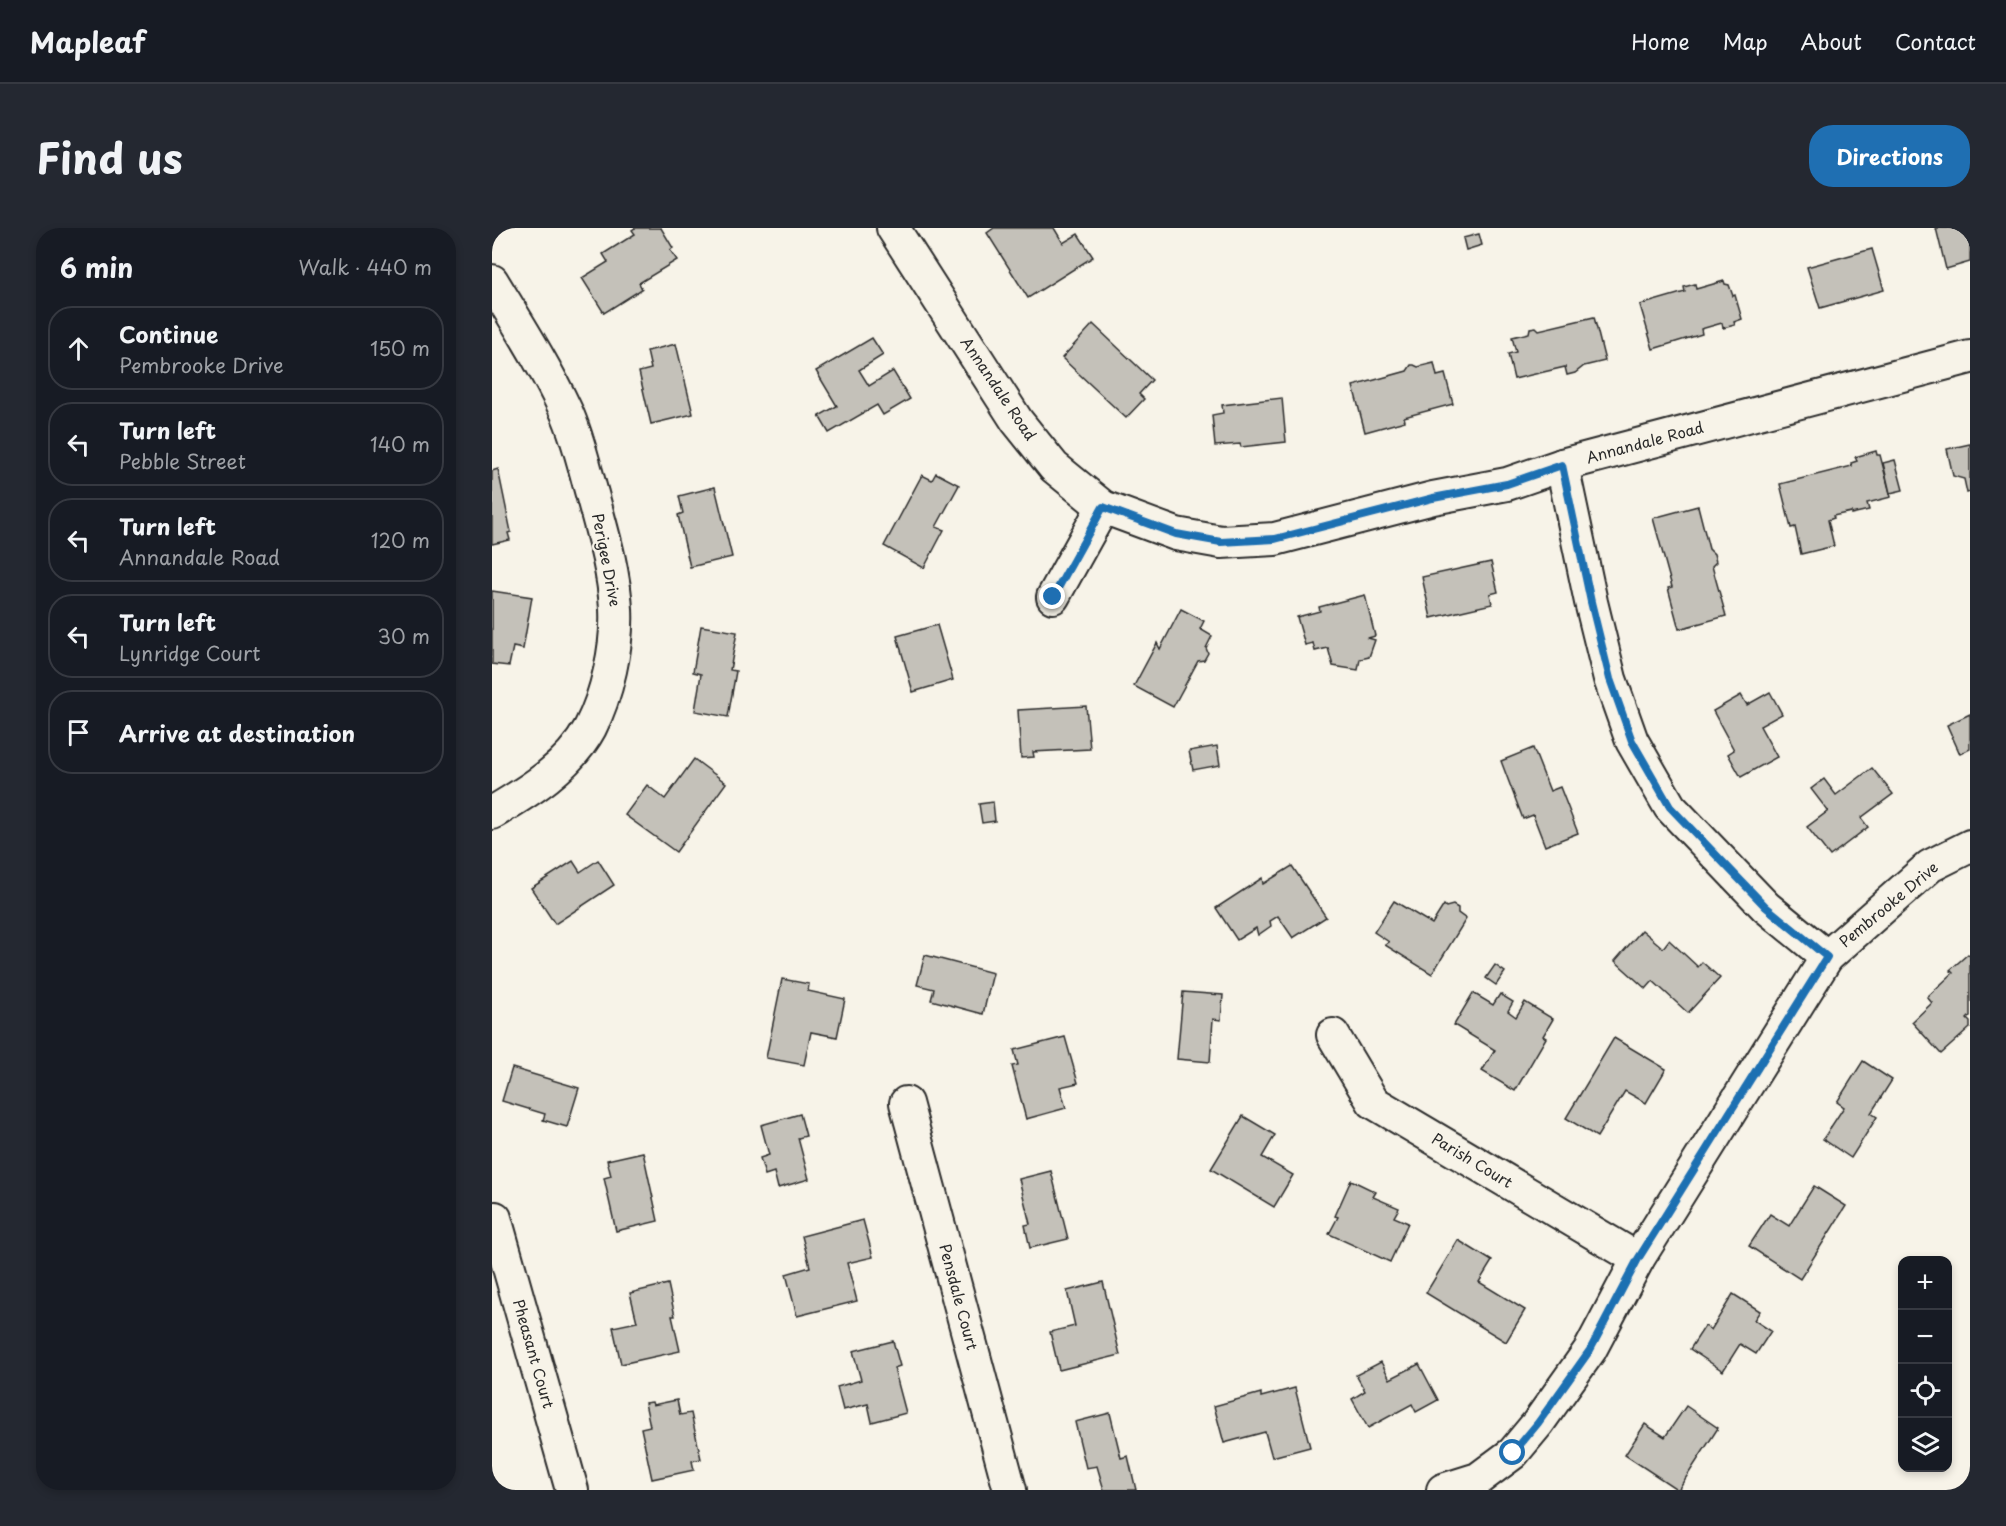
<!DOCTYPE html>
<html lang="en">
<head>
<meta charset="utf-8">
<style>
	:root { --surface:#171b24; --page:#242831; --text:#f1f3f6; --muted:#9ea1a6; --line:#363941; --accent:#1f6fb2 }
	body { margin:0; font-family:"Playpen Sans",sans-serif; background:var(--page); color:var(--text) }
	.controls { position:absolute; right:18px; bottom:18px; display:grid; overflow:hidden; border-radius:12px; box-shadow:0 3px 9px #0003 }
	.controls button { width:54px; height:54px; display:grid; place-items:center; padding:0; border:0; border-bottom:2px solid var(--line); background:var(--surface); color:var(--text); font:30px sans-serif }
	.stop { position:absolute; width:18px; height:18px; margin:-14px; border:4px solid #1f6fb2; border-radius:50%; background:#fff }
	.stop.end { background:#1f6fb2; border-color:#fff; box-shadow:0 2px 6px #0008 }
	.list { margin:0; padding:0; list-style:none }
	h2 { display:flex; justify-content:space-between; align-items:center; height:78px; margin:0; padding:0 24px; font-size:26px }
	h2 small { font-size:20px; font-weight:400; color:var(--muted) }
	.list li { display:grid; grid-template-columns:39px 1fr auto; gap:18px; align-items:center; box-sizing:border-box; height:84px; margin:0 12px 12px; padding:0 12px; border:2px solid var(--line); border-radius:24px }
	.list b { display:block; font-size:22px; white-space:nowrap }
	.list p { margin:0; font-size:20px; white-space:nowrap; color:var(--muted) }
	.list em { font-size:20px; font-style:normal; color:var(--muted) }
	.icon { flex:none; width:33px; height:33px; fill:none; stroke:currentColor; stroke-width:2; stroke-linecap:round; stroke-linejoin:round }
	.map { position:relative; flex:none; width:1478px; height:1262px; overflow:hidden; border-radius:24px }
	header { display:flex; align-items:center; gap:36px; box-sizing:border-box; height:84px; padding:0 30px; background:var(--surface); border-bottom:2px solid var(--line) }
	header strong { font-size:28px }
	nav { display:flex; gap:33px; margin-inline-start:auto; font-size:21px }
	.intro { display:flex; align-items:center; justify-content:space-between; box-sizing:border-box; height:144px; padding:0 36px }
	h1 { margin:0; font-size:42px }
	.button { padding:15px 27px; border-radius:24px; background:var(--accent); color:#fff; font-size:21px; font-weight:700 }
	main { display:flex; gap:36px; padding:0 36px }
	aside { flex:1; background:var(--surface); border-radius:24px; box-shadow:0 3px 9px #0003 }
	.map>svg:first-child { display:block }
	.building { fill:#c4c1b9; stroke:#2b2b2b; stroke-width:1.5 }
	.lines { fill:none; stroke-linecap:round; stroke-linejoin:round }
	.street-casing { stroke:#2b2b2b; stroke-width:36 }
	.street { stroke:#f7f3e8; stroke-width:32 }
	.route { stroke:#1f6fb2; stroke-width:8 }
	.labels { text-anchor:middle; stroke-width:4.5; stroke-linejoin:round; paint-order:stroke }
	.street-label { font-size:15px; fill:#2b2b2b; stroke:#f7f3e8 }
</style>
</head>
<body>
<header>
<strong>Mapleaf</strong>
<nav><a>Home</a><a>Map</a><a>About</a><a>Contact</a></nav>
</header>
<div class="intro"><h1>Find us</h1><a class="button">Directions</a></div>
<main>
<aside>
<h2>6 min<small>Walk · 440 m</small></h2>
<ul class="list">
<li><svg class="icon" aria-label="ahead" viewBox="0 0 24 24"><path d="M12 20V5M6 11l6-6 6 6"/></svg><div><b>Continue</b><p>Pembrooke Drive</p></div><em>150 m</em></li>
<li><svg class="icon" aria-label="left" viewBox="0 0 24 24"><path d="M17 20v-9H6M10 6l-5 5 5 5"/></svg><div><b>Turn left</b><p>Pebble Street</p></div><em>140 m</em></li>
<li><svg class="icon" aria-label="left" viewBox="0 0 24 24"><path d="M17 20v-9H6M10 6l-5 5 5 5"/></svg><div><b>Turn left</b><p>Annandale Road</p></div><em>120 m</em></li>
<li><svg class="icon" aria-label="left" viewBox="0 0 24 24"><path d="M17 20v-9H6M10 6l-5 5 5 5"/></svg><div><b>Turn left</b><p>Lynridge Court</p></div><em>30 m</em></li>
<li><svg class="icon" aria-label="arrive" viewBox="0 0 24 24"><path d="M6 21V4h12l-3 4 3 4H6"/></svg><div><b>Arrive at destination</b></div></li>
</ul>
</aside>
<div class="map">
<svg width="1478" height="1262" viewBox="0 0 1478 1262">
	<rect width="100%" height="100%" fill="#f7f3e8"/>
	<filter id="ink" filterUnits="userSpaceOnUse"><feTurbulence type="fractalNoise" baseFrequency=".0167" numOctaves="2"/><feDisplacementMap in="SourceGraphic" scale="12" xChannelSelector="R" yChannelSelector="G"/><feConvolveMatrix kernelMatrix="1 2 1 2 8 2 1 2 1" color-interpolation-filters="sRGB"/></filter>
	<g filter="url(#ink)">
		<g class="building">
			<path d="M 143,0 L 169,0 L 181,20 L 178,22 L 185,32 L 147,55 L 150,61 L 112,85 L 90,50 L 116,34 L 111,26 L 143,6 L 140,2 Z"/>
			<path d="M 502,0 L 562,0 L 571,15 L 586,6 L 601,29 L 536,70 L 495,5 Z"/>
			<path d="M 1444,0 L 1478,0 L 1478,34 L 1454,41 Z"/>
			<path d="M 987,6 L 990,17 L 974,22 L 971,10 Z"/>
			<path d="M 1380,21 L 1392,62 L 1328,80 L 1315,39 Z"/>
			<path d="M 1232,53 L 1233,56 L 1237,57 L 1241,68 L 1243,67 L 1250,91 L 1242,94 L 1243,97 L 1231,100 L 1230,95 L 1209,101 L 1210,106 L 1161,121 L 1148,77 L 1193,64 L 1192,59 L 1203,56 L 1204,61 Z"/>
			<path d="M 1102,89 L 1113,133 L 1092,138 L 1083,145 L 1075,147 L 1073,139 L 1022,151 L 1016,126 L 1024,124 L 1020,109 L 1037,105 L 1038,100 L 1044,99 L 1047,102 Z"/>
			<path d="M 601,96 L 660,152 L 647,166 L 652,171 L 634,190 L 570,130 Z"/>
			<path d="M 380,110 L 391,127 L 367,142 L 377,158 L 401,143 L 418,171 L 391,187 L 385,177 L 337,205 L 327,188 L 345,178 L 324,143 Z"/>
			<path d="M 184,116 L 201,186 L 159,196 L 147,144 L 159,141 L 155,123 Z"/>
			<path d="M 942,135 L 945,148 L 953,146 L 961,176 L 912,189 L 913,193 L 873,204 L 861,158 L 915,143 L 919,137 L 922,137 L 926,139 Z"/>
			<path d="M 790,170 L 794,214 L 749,219 L 748,216 L 723,218 L 720,187 L 731,185 L 730,177 Z"/>
			<path d="M 1478,216 L 1478,264 L 1475,265 L 1472,251 L 1461,248 L 1455,221 Z"/>
			<path d="M 1384,223 L 1385,227 L 1388,227 L 1399,269 L 1375,275 L 1377,282 L 1359,286 L 1359,284 L 1341,288 L 1342,290 L 1336,292 L 1342,318 L 1309,326 L 1303,299 L 1299,300 L 1288,256 L 1360,238 L 1359,235 L 1365,233 L 1363,229 Z"/>
			<path d="M 1403,232 L 1411,262 L 1398,265 L 1391,235 Z"/>
			<path d="M 6,241 L 19,304 L 16,305 L 18,312 L 0,316 L 0,243 Z"/>
			<path d="M 444,245 L 467,257 L 444,299 L 452,302 L 432,340 L 392,318 L 430,247 L 440,252 Z"/>
			<path d="M 223,259 L 240,329 L 198,339 L 186,287 L 191,285 L 187,268 Z"/>
			<path d="M 1206,278 L 1217,321 L 1222,326 L 1224,334 L 1220,338 L 1234,388 L 1187,401 L 1176,360 L 1180,359 L 1161,290 Z"/>
			<path d="M 999,334 L 1006,364 L 998,366 L 1000,376 L 939,390 L 930,349 Z"/>
			<path d="M 0,363 L 40,369 L 31,421 L 21,419 L 17,438 L 0,436 Z"/>
			<path d="M 873,367 L 883,408 L 876,410 L 883,412 L 877,429 L 868,431 L 866,442 L 841,438 L 836,420 L 823,423 L 821,415 L 813,417 L 805,389 L 828,383 L 827,379 Z"/>
			<path d="M 689,381 L 712,393 L 708,401 L 720,408 L 714,420 L 716,425 L 712,432 L 706,433 L 681,479 L 642,458 L 665,415 L 668,421 Z"/>
			<path d="M 445,397 L 461,452 L 421,464 L 405,408 Z"/>
			<path d="M 209,398 L 245,404 L 238,442 L 244,443 L 236,489 L 203,483 L 209,446 L 201,444 Z"/>
			<path d="M 1278,464 L 1290,486 L 1268,498 L 1285,529 L 1249,549 L 1236,526 L 1242,522 L 1221,483 L 1249,467 L 1255,477 Z"/>
			<path d="M 594,478 L 598,521 L 541,524 L 542,529 L 529,530 L 526,482 Z"/>
			<path d="M 1478,486 L 1478,521 L 1468,526 L 1455,497 Z"/>
			<path d="M 725,518 L 728,537 L 701,542 L 697,523 Z"/>
			<path d="M 1041,520 L 1058,563 L 1068,559 L 1086,605 L 1053,618 L 1041,587 L 1031,591 L 1009,533 Z"/>
			<path d="M 202,531 L 234,555 L 184,624 L 133,587 L 155,557 L 173,571 Z"/>
			<path d="M 1380,540 L 1401,566 L 1369,590 L 1376,599 L 1338,628 L 1315,599 L 1336,583 L 1319,561 L 1332,551 L 1344,567 Z"/>
			<path d="M 501,574 L 503,593 L 490,595 L 487,576 Z"/>
			<path d="M 106,632 L 122,657 L 63,696 L 39,660 L 81,633 L 88,644 Z"/>
			<path d="M 800,638 L 834,689 L 801,710 L 786,688 L 778,693 L 779,698 L 766,707 L 764,700 L 745,712 L 724,680 L 770,650 L 771,656 Z"/>
			<path d="M 902,673 L 940,696 L 952,677 L 954,679 L 961,677 L 966,680 L 966,685 L 974,691 L 940,746 L 893,717 L 897,714 L 882,704 Z"/>
			<path d="M 1150,702 L 1171,720 L 1177,712 L 1206,739 L 1210,734 L 1228,750 L 1196,785 L 1161,753 L 1154,761 L 1123,733 Z"/>
			<path d="M 1476,726 L 1478,728 L 1478,788 L 1475,791 L 1478,794 L 1478,800 L 1449,826 L 1420,794 L 1440,775 L 1435,769 L 1461,745 L 1458,742 Z"/>
			<path d="M 433,727 L 501,745 L 491,786 L 439,772 L 442,761 L 425,757 Z"/>
			<path d="M 1003,737 L 1013,744 L 1004,757 L 994,750 Z"/>
			<path d="M 290,751 L 317,756 L 316,763 L 353,771 L 345,809 L 319,804 L 312,837 L 274,830 Z"/>
			<path d="M 691,764 L 731,767 L 729,792 L 721,791 L 718,834 L 685,831 Z"/>
			<path d="M 981,765 L 1001,777 L 1008,766 L 1021,774 L 1016,783 L 1024,789 L 1033,774 L 1061,791 L 1051,808 L 1054,810 L 1023,863 L 990,843 L 1003,822 L 962,797 Z"/>
			<path d="M 573,809 L 586,855 L 568,859 L 574,880 L 534,891 L 520,838 L 526,837 L 522,822 Z"/>
			<path d="M 1122,810 L 1174,841 L 1154,875 L 1133,863 L 1105,909 L 1074,890 Z"/>
			<path d="M 1371,833 L 1400,852 L 1379,885 L 1385,889 L 1359,930 L 1331,911 L 1352,879 L 1345,874 Z"/>
			<path d="M 20,840 L 87,860 L 75,899 L 51,892 L 53,886 L 10,873 Z"/>
			<path d="M 308,886 L 314,908 L 306,910 L 317,951 L 286,960 L 282,944 L 273,947 L 268,930 L 277,927 L 269,897 Z"/>
			<path d="M 751,888 L 783,907 L 770,929 L 801,947 L 782,979 L 719,941 Z"/>
			<path d="M 151,924 L 166,993 L 124,1003 L 112,950 L 119,948 L 115,932 Z"/>
			<path d="M 559,943 L 576,1011 L 538,1020 L 533,997 L 538,996 L 527,951 Z"/>
			<path d="M 859,952 L 884,964 L 881,969 L 907,980 L 902,989 L 916,995 L 898,1034 L 837,1006 L 846,989 L 843,988 Z"/>
			<path d="M 1322,958 L 1354,978 L 1308,1051 L 1257,1018 L 1278,986 L 1297,998 Z"/>
			<path d="M 371,992 L 381,1029 L 355,1035 L 365,1073 L 305,1088 L 294,1046 L 318,1039 L 310,1008 Z"/>
			<path d="M 966,1012 L 1000,1033 L 987,1054 L 1033,1082 L 1014,1114 L 934,1065 Z"/>
			<path d="M 611,1054 L 628,1127 L 567,1142 L 558,1104 L 583,1098 L 575,1063 Z"/>
			<path d="M 176,1056 L 183,1088 L 180,1088 L 188,1123 L 129,1136 L 121,1099 L 145,1094 L 138,1065 Z"/>
			<path d="M 1241,1066 L 1268,1083 L 1262,1092 L 1279,1103 L 1264,1126 L 1248,1116 L 1231,1143 L 1198,1121 L 1213,1098 L 1219,1102 Z"/>
			<path d="M 401,1113 L 408,1138 L 402,1140 L 414,1185 L 380,1194 L 376,1176 L 351,1182 L 345,1159 L 369,1152 L 361,1123 Z"/>
			<path d="M 889,1134 L 898,1151 L 927,1136 L 946,1172 L 924,1184 L 920,1176 L 876,1200 L 860,1171 L 873,1163 L 864,1147 Z"/>
			<path d="M 803,1160 L 818,1219 L 780,1229 L 773,1204 L 732,1215 L 722,1178 L 769,1165 L 769,1169 Z"/>
			<path d="M 185,1172 L 188,1187 L 199,1185 L 209,1231 L 200,1233 L 202,1242 L 160,1251 L 149,1200 L 158,1198 L 153,1175 L 160,1174 L 161,1177 Z"/>
			<path d="M 1194,1178 L 1226,1200 L 1186,1262 L 1133,1227 L 1153,1196 L 1173,1209 Z"/>
			<path d="M 618,1185 L 629,1230 L 636,1228 L 644,1262 L 612,1262 L 605,1238 L 594,1240 L 583,1194 Z"/>
		</g>
		<g class="lines">
			<defs>
				<g id="street">
					<path d="M 401,0 L 525,193 L 562,239 L 611,279 L 684,306 L 729,314 L 783,311 L 941,270 L 1015,256 L 1070,237 L 1478,129"/>
					<path d="M 0,53 C 26,96 53,138 74,183 C 86,209 92,238 100,266 C 110,303 122,342 124,381 C 126,418 115,467 98,500 C 77,539 37,563 0,585"/>
					<path d="M 1070,237 L 1099,374 L 1118,451 L 1140,513 L 1178,579 L 1274,679 L 1335,729"/>
					<path d="M 561,369 L 611,279"/>
					<path d="M 841,807 L 881,874 L 1146,1031"/>
					<path d="M 414,875 L 518,1262"/>
					<path d="M 3,990 L 80,1262"/>
					<path d="M 951,1262 L 986,1251 L 1021,1225 L 1046,1195 L 1098,1122 L 1146,1031 L 1335,729 L 1438,638 L 1478,618"/>
				</g>
			</defs>
			<use href="#street" class="street-casing"/>
			<use href="#street" class="street"/>
		</g>
	</g>
	<g class="lines" filter="url(#ink)">
		<path class="route" d="M 561,369 L 611,279 L 684,306 L 729,314 L 783,311 L 941,270 L 1015,256 L 1070,237 L 1099,374 L 1118,451 L 1140,513 L 1178,579 L 1274,679 L 1335,729 L 1146,1031 L 1098,1122 L 1046,1195 L 1021,1225"/>
	</g>
	<g class="labels">
		<g class="street-label">
			<text transform="translate(506 161) rotate(56)" y="5">Annandale Road</text>
			<text transform="translate(1153 215) rotate(-15)" y="5">Annandale Road</text>
			<text transform="translate(114 332) rotate(79)" y="5">Perigee Drive</text>
			<text transform="translate(1397 677) rotate(-40)" y="5">Pembrooke Drive</text>
			<text transform="translate(980 933) rotate(31)" y="5">Parish Court</text>
			<text transform="translate(466 1069) rotate(75)" y="5">Pensdale Court</text>
			<text transform="translate(41 1126) rotate(74)" y="5">Pheasant Court</text>
		</g>
	</g>
</svg>
<div class="controls">
<button>+</button>
<button>−</button>
<button><svg class="icon" aria-label="locate" viewBox="0 0 24 24"><circle cx="12" cy="12" r="6"/><path d="M12 2v4M12 18v4M2 12h4M18 12h4"/></svg></button>
<button><svg class="icon" aria-label="layers" viewBox="0 0 24 24"><path d="M12 4l9 5-9 5-9-5zM3 14l9 5 9-5"/></svg></button>
</div>
<div class="stop" style="left:1021px;top:1225px"></div>
<div class="stop end" style="left:561px;top:369px"></div>
</div>
</main>
</body>
</html>
